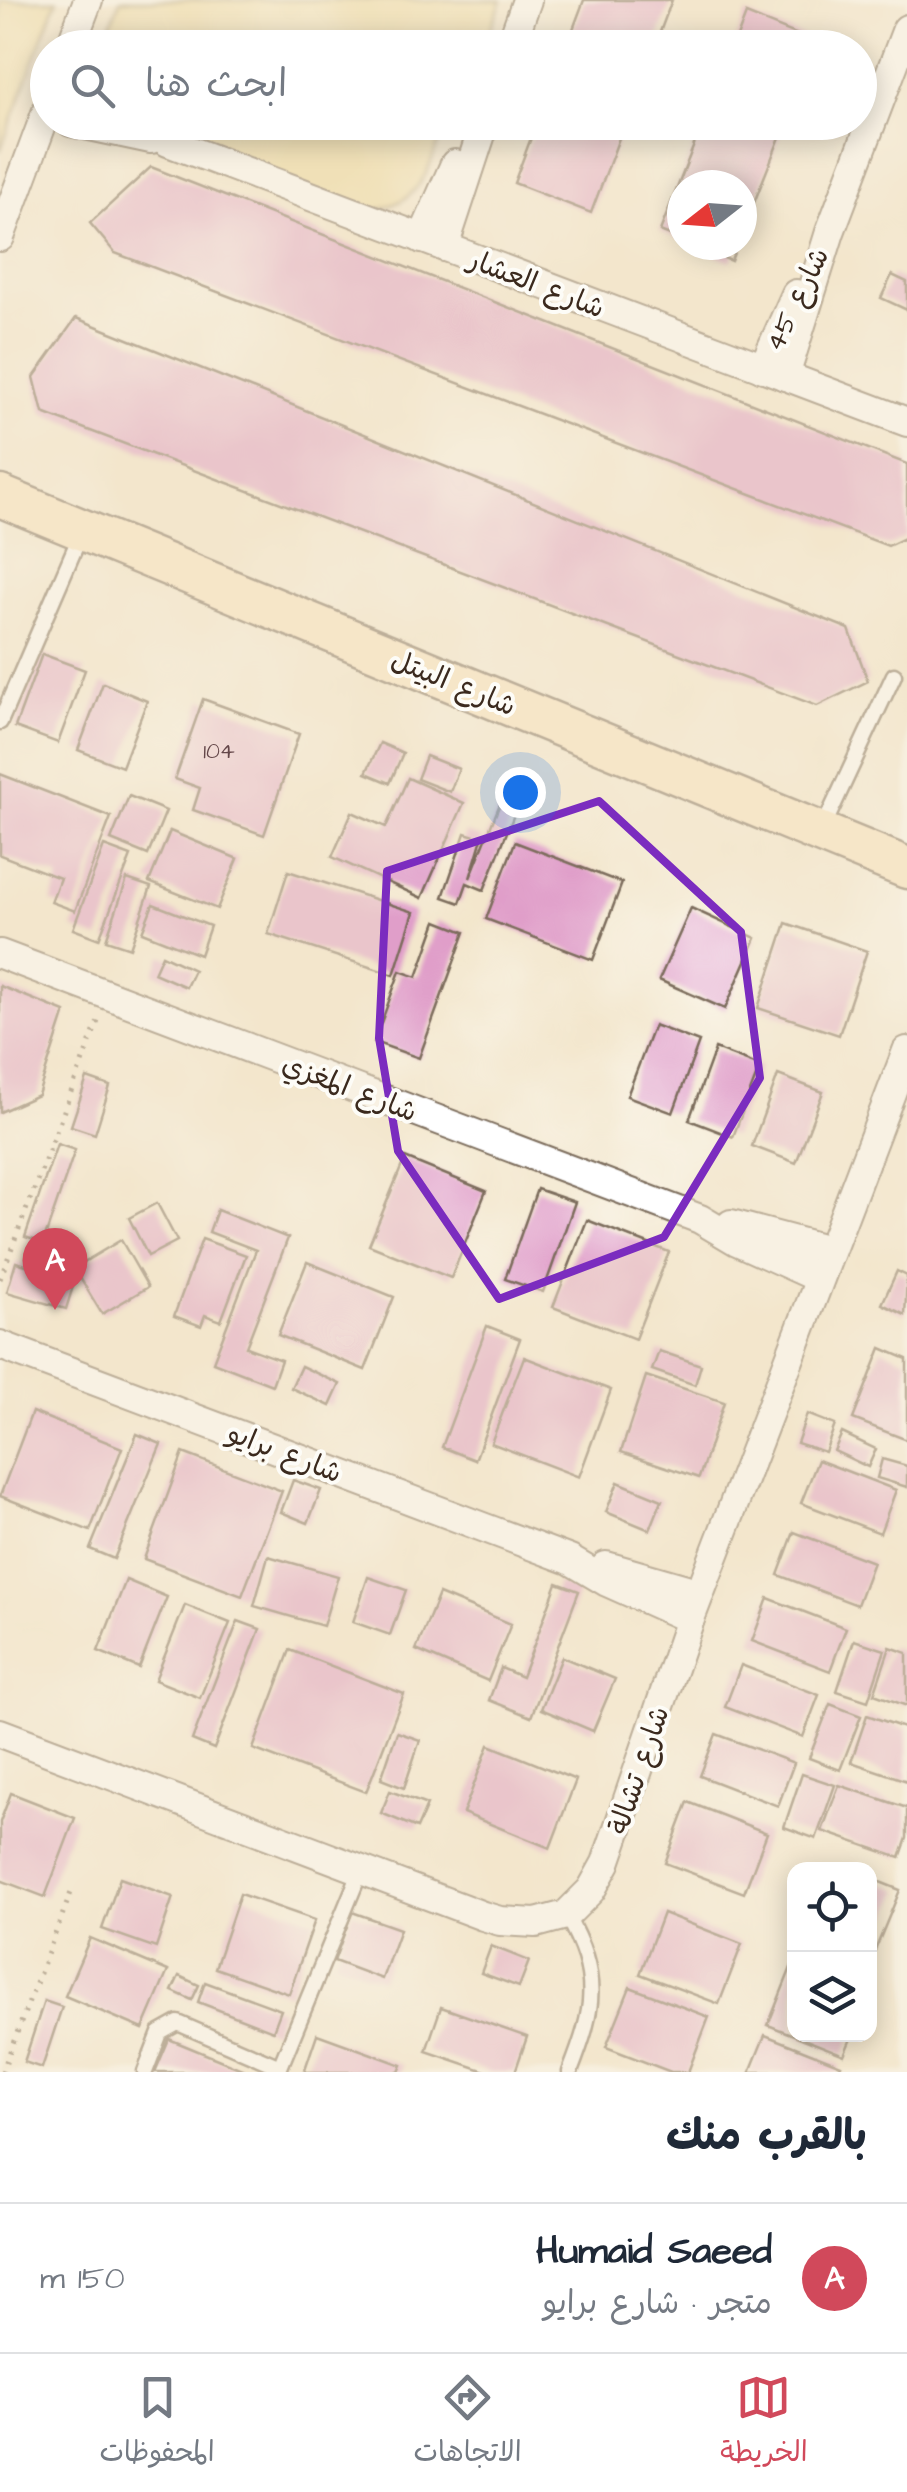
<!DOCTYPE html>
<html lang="ar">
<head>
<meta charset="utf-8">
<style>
	:root { --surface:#fff; --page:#f6f6f7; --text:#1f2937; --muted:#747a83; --line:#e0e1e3; --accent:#d1495b }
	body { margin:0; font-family:"Architects Daughter","Playpen Sans Arabic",sans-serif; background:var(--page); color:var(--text); direction:rtl }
	.controls { position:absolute; right:30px; bottom:30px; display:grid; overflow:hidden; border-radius:20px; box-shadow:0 5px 25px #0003 }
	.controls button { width:90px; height:90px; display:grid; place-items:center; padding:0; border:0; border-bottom:2px solid var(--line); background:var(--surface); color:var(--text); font:50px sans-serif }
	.compass { position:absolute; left:667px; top:170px; width:90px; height:90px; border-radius:50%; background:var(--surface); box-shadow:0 5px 25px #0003; rotate:253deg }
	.you { position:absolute; left:520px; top:792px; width:35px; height:35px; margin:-25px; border:8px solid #fff; border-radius:50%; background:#1a73e8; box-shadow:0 0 0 15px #1a73e833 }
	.badge { display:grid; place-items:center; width:65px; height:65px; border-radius:50%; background:var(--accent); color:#fff; font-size:32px; font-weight:700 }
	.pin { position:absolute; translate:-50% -82px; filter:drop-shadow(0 2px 5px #0008) }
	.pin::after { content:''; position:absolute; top:52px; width:35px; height:30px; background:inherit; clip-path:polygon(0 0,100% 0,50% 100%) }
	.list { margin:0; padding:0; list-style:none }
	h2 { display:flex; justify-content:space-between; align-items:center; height:130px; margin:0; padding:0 40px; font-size:42px }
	h2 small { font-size:32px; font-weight:400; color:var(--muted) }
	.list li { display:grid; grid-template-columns:65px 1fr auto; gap:30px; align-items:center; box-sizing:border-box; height:150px; padding:0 40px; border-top:2px solid var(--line) }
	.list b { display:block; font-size:38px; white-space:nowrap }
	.list p { margin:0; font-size:32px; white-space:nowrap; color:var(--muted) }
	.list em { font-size:32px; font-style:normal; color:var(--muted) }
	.icon { flex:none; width:55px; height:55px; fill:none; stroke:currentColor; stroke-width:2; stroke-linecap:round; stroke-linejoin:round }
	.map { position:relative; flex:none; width:907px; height:2072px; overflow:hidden; direction:ltr }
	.search { position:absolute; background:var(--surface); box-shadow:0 5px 25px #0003; left:30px; right:30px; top:30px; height:110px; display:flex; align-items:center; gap:25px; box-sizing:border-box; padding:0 35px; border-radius:55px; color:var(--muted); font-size:38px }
	.sheet { height:280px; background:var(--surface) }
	nav { display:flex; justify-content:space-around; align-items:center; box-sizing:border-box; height:140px; border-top:2px solid var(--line); background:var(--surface); font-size:28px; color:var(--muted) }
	nav a { display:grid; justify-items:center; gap:5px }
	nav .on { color:var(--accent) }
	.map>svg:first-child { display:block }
	.sand { fill:#eeda9e; stroke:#94825e; stroke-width:2.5 }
	.building { fill:#e09ec9 }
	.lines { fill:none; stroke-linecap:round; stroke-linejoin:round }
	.lane-casing { stroke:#7b6c5b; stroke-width:19 }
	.street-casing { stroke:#7b6c5b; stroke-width:32 }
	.secondary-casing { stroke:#7b6c5b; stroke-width:45 }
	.path { stroke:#7b6c5b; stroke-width:5; stroke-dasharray:2.5 8; stroke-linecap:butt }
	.lane { stroke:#fff; stroke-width:14 }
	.street { stroke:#fff; stroke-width:28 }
	.secondary { stroke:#fbe6c4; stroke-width:40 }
	.marked { fill:none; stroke:#7b2cbf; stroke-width:8; stroke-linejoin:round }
	.labels { text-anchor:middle; stroke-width:8; stroke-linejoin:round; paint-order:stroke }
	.number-label { font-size:22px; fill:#644749 }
	.street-label { font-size:28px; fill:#3b2a1e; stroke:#fdfcf7 }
</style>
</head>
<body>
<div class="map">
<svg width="907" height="2072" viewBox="0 0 907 2072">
	<rect width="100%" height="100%" fill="#fdfcf7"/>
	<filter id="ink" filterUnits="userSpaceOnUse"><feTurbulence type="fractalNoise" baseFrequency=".01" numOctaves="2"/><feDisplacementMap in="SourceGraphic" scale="20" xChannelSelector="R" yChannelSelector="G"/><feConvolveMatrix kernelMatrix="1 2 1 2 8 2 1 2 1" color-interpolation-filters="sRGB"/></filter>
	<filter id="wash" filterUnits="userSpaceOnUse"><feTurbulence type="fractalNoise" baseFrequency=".0048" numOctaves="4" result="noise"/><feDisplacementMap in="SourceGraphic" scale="40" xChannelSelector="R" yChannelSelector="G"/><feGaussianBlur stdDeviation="2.25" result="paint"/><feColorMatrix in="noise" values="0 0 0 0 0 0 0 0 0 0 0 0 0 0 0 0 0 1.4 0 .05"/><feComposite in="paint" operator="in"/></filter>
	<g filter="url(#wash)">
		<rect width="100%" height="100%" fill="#f3e6cc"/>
		<g class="sand">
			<path d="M 0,0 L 57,0 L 0,151 Z"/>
			<path d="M 120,0 L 502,0 L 484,47 L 107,47 L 103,46 Z"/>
			<path d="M 130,123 L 455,123 C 451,133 446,133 440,141 C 436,147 433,158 430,165 C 417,196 401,204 369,213 Z"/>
		</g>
		<g id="blocks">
			<g class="building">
				<path d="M 584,0 L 672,0 L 654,48 L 566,48 Z"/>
				<path d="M 746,14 L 818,43 L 816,48 L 733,48 Z"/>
				<path d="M 537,122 L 625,122 L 591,213 L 514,183 Z"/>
				<path d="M 703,122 L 786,122 L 742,233 L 742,185 L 682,185 L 682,240 L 660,231 Z"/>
				<path d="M 151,167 L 907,464 L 907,537 L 888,546 L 115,253 L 90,223 Z"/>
				<path d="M 693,245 L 737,245 L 731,261 Z"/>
				<path d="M 892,275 L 907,282 L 907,310 L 881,298 Z"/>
				<path d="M 76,318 L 849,629 L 868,681 L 817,706 L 43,413 L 34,377 Z"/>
				<path d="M 42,654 L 85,670 L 58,743 L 15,727 Z"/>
				<path d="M 103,683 L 147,701 L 122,767 L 78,750 Z"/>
				<path d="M 203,699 L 299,734 L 264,835 L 193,810 L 200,788 L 175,779 Z"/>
				<path d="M 380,743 L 403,753 L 390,783 L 366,773 Z"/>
				<path d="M 426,756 L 459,769 L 450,792 L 417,779 Z"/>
				<path d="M 0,774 L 111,817 L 75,911 L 51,902 L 60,878 L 0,855 Z"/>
				<path d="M 408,778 L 464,803 L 422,898 L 332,857 L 352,812 L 386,827 Z"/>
				<path d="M 129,796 L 166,811 L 148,855 L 111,840 Z"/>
				<path d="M 503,796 L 519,802 L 484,890 L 467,883 L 460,903 L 443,897 L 465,833 L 482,838 L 470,878 Z"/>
				<path d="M 170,831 L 238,859 L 217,909 L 149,882 Z"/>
				<path d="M 515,842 L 622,883 L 593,960 L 486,919 Z"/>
				<path d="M 104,846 L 131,856 L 99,939 L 73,929 Z"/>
				<path d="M 288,871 L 414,912 L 394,975 L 268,934 Z"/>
				<path d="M 127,879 L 151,887 L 130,948 L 106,940 Z"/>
				<path d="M 153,904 L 210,926 L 200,955 L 142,932 Z"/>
				<path d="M 691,908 L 756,938 L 725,1009 L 659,980 Z"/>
				<path d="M 437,921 L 465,932 L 419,1058 L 374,1042 L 400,971 L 417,977 Z"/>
				<path d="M 786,923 L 867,951 L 839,1035 L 758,1008 Z"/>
				<path d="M 162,955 L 194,970 L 186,987 L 154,973 Z"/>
				<path d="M 0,986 L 65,1012 L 38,1095 L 0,1112 Z"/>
				<path d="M 654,1025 L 699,1042 L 673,1113 L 627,1096 Z"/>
				<path d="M 715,1049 L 760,1066 L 733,1137 L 689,1120 Z"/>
				<path d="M 778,1075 L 823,1092 L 796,1163 L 752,1146 Z"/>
				<path d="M 87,1078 L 110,1086 L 95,1134 L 71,1126 Z"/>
				<path d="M 57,1144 L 75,1150 L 43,1243 L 25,1237 Z"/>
				<path d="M 405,1158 L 486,1191 L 451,1278 L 369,1245 Z"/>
				<path d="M 537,1189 L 575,1202 L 543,1292 L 505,1279 Z"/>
				<path d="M 157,1203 L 177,1241 L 148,1256 L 129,1218 Z"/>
				<path d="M 217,1210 L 288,1238 L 246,1347 L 281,1360 L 272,1385 L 213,1362 L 256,1250 L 209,1232 Z"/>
				<path d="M 587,1220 L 669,1252 L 635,1339 L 553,1307 Z"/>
				<path d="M 202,1239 L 246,1255 L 221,1321 L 205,1315 L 201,1326 L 174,1316 Z"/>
				<path d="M 121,1240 L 148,1287 L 102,1314 L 74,1268 Z"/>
				<path d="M 16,1262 L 75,1280 L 66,1309 L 7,1292 Z"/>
				<path d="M 307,1262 L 394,1297 L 365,1370 L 278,1335 Z"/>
				<path d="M 897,1271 L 907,1276 L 905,1315 L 882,1304 Z"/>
				<path d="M 487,1326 L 520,1339 L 475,1460 L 442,1447 Z"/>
				<path d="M 881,1348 L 907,1359 L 907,1440 L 853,1419 Z"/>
				<path d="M 659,1351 L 701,1365 L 695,1385 L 652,1370 Z"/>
				<path d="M 524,1357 L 611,1390 L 579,1477 L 491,1443 Z"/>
				<path d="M 301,1366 L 340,1384 L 330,1406 L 291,1388 Z"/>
				<path d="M 646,1376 L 724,1402 L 699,1478 L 621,1452 Z"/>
				<path d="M 32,1412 L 122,1448 L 90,1531 L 0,1496 Z"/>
				<path d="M 807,1414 L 835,1425 L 825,1452 L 797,1443 Z"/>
				<path d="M 842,1433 L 876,1449 L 868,1467 L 834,1451 Z"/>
				<path d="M 137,1434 L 161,1444 L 114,1559 L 90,1549 Z"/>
				<path d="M 183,1453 L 282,1491 L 242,1596 L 144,1559 Z"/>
				<path d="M 882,1459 L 907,1466 L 907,1487 L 877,1478 Z"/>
				<path d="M 818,1460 L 896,1490 L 880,1533 L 801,1503 Z"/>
				<path d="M 293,1480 L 321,1490 L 308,1523 L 281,1512 Z"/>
				<path d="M 618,1482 L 662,1500 L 650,1530 L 606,1512 Z"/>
				<path d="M 794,1532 L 873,1562 L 857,1605 L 778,1575 Z"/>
				<path d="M 268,1556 L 338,1576 L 323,1626 L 254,1606 Z"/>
				<path d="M 368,1577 L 406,1590 L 390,1635 L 353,1622 Z"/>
				<path d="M 126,1580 L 167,1597 L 139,1668 L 98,1651 Z"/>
				<path d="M 557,1583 L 579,1591 L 531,1717 L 489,1700 L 501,1668 L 522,1677 Z"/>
				<path d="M 439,1594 L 511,1624 L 488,1681 L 416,1650 Z"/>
				<path d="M 768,1598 L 846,1628 L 830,1671 L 752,1641 Z"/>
				<path d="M 185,1605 L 230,1623 L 200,1698 L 155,1680 Z"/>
				<path d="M 238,1621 L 260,1629 L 214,1749 L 192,1740 Z"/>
				<path d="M 854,1640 L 885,1650 L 868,1701 L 837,1691 Z"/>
				<path d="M 890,1647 L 907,1653 L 907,1706 L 874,1694 Z"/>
				<path d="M 290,1650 L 404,1694 L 366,1792 L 253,1749 Z"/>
				<path d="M 562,1657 L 615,1679 L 593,1731 L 541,1709 Z"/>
				<path d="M 741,1665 L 819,1695 L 803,1737 L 725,1707 Z"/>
				<path d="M 830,1704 L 861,1716 L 840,1770 L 809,1758 Z"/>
				<path d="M 867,1715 L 907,1729 L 907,1781 L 851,1762 Z"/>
				<path d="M 397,1732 L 420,1740 L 404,1788 L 381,1779 Z"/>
				<path d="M 716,1734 L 794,1763 L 778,1806 L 700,1776 Z"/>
				<path d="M 489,1745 L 576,1780 L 550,1848 L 463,1813 Z"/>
				<path d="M 802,1774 L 835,1785 L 816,1839 L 784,1827 Z"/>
				<path d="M 839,1785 L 907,1808 L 907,1838 L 900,1858 L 822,1831 Z"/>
				<path d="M 390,1791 L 427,1805 L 417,1828 L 381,1813 Z"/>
				<path d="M 11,1793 L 75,1818 L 45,1897 L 0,1880 L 0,1822 Z"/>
				<path d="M 688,1802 L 767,1833 L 744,1893 L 665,1863 Z"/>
				<path d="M 120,1878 L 173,1897 L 156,1948 L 102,1929 Z"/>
				<path d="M 870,1878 L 900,1890 L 874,1953 L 870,1951 Z"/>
				<path d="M 240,1894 L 315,1920 L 289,1994 L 215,1968 Z"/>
				<path d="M 352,1912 L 400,1929 L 382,1979 L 334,1961 Z"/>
				<path d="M 663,1913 L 742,1944 L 719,2004 L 640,1974 Z"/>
				<path d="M 90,1938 L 168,1971 L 143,2029 L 65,1996 Z"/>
				<path d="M 491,1946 L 529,1961 L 519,1987 L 481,1973 Z"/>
				<path d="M 794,1960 L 794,2034 L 853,2034 L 844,2055 L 768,2025 Z"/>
				<path d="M 179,1976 L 199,1985 L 192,2000 L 172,1991 Z"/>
				<path d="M 205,1982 L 281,2010 L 273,2031 L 198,2002 Z"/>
				<path d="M 630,1987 L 709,2017 L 688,2072 L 671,2072 L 606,2047 Z"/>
				<path d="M 44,2001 L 62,2007 L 42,2068 L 24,2062 Z"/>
				<path d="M 441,2007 L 527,2037 L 515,2072 L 488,2072 L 426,2051 Z"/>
				<path d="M 317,2034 L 402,2065 L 399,2072 L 304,2072 Z"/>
				<path d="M 765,2035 L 841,2065 L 838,2072 L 750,2072 Z"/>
				<path d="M 169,2039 L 249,2072 L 155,2072 Z"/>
			</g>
		</g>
	</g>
	<g filter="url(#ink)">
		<use href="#blocks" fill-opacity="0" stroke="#7b6c5b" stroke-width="2.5"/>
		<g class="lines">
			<defs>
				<g id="lane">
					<path d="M 0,722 L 81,534"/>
					<path d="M 821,832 L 894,675"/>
					<path d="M 566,1915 C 601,1977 595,2008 570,2072"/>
					<path d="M 145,2072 L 160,2033 L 178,2023 L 280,2067"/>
					<path d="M 278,2072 L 361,1870"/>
				</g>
				<g id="street">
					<path d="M 70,48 L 88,0"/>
					<path d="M 510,48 L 527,0"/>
					<path d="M 71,122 L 151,139"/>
					<path d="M 134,122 L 168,142 L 907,422"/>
					<path d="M 0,237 L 48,108"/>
					<path d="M 422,239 L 455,164"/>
					<path d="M 444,247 L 485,122"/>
					<path d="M 763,368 L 796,294"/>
					<path d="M 785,376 L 830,232 L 907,29"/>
					<path d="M 0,954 L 700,1219 L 737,1241 L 819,1278"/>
					<path d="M 731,1224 L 829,1250"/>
					<path d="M 0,1345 L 570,1560 L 607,1582 L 690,1619"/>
					<path d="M 606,1566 L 700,1593"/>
					<path d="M 0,1733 L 483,1916 L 500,1921 L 536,1923 L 566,1915 L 591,1890 L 606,1863 L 690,1619 L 907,1051"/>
				</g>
				<path id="secondary" d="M 0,496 L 907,868"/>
			</defs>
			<use href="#lane" class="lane-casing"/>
			<use href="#street" class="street-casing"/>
			<use href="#secondary" class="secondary-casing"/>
			<g class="path">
				<path d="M 0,1279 L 98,1021"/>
				<path d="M 2,2072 L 72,1890"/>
			</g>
			<use href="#lane" class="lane"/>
			<use href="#street" class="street"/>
			<use href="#secondary" class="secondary"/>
		</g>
	</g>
	<path d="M0 0H907V2072H0ZM 599,801 L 741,932 L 760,1078 L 664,1237 L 499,1299 L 398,1151 L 379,1038 L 387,871 Z" fill="#f3e6cc" fill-opacity=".55" fill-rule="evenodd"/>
	<path class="marked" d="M 599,801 L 741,932 L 760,1078 L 664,1237 L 499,1299 L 398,1151 L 379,1038 L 387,871 Z"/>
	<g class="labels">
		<g class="number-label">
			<text x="219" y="758">104</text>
		</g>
		<g class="street-label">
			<text transform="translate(537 283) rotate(21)" y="10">شارع العشار</text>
			<text transform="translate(796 299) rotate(-64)" y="10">شارع 45</text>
			<text transform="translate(454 682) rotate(22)" y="10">شارع البيتل</text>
			<text transform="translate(350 1087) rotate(21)" y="10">شارع المغزي</text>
			<text transform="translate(285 1452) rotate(21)" y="10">شارع برايو</text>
			<text transform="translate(638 1770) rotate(-71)" y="10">شارع تشالة</text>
		</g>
	</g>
</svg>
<div class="controls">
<button><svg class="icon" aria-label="locate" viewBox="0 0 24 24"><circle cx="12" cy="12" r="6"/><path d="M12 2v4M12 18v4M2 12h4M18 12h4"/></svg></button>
<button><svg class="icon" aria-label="layers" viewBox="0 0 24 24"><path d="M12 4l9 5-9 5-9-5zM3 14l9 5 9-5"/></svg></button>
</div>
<svg class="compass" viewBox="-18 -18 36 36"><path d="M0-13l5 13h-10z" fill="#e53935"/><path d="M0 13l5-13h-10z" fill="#747a83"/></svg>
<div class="you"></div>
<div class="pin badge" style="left:55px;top:1310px">A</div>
<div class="search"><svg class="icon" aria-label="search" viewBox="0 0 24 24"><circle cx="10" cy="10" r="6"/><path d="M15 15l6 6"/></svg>ابحث هنا</div>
</div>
<section class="sheet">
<h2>بالقرب منك<small></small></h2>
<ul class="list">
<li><span class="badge">A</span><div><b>Humaid Saeed</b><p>متجر · شارع برايو</p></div><em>150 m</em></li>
</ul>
</section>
<nav>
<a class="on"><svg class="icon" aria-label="map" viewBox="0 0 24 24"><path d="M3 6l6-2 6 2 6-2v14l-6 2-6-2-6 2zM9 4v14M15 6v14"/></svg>الخريطة</a>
<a><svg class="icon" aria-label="directions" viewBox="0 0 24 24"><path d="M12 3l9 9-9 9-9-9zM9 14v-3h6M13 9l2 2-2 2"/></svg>الاتجاهات</a>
<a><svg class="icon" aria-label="saved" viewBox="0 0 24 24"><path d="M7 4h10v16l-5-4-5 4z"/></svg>المحفوظات</a>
</nav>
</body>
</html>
